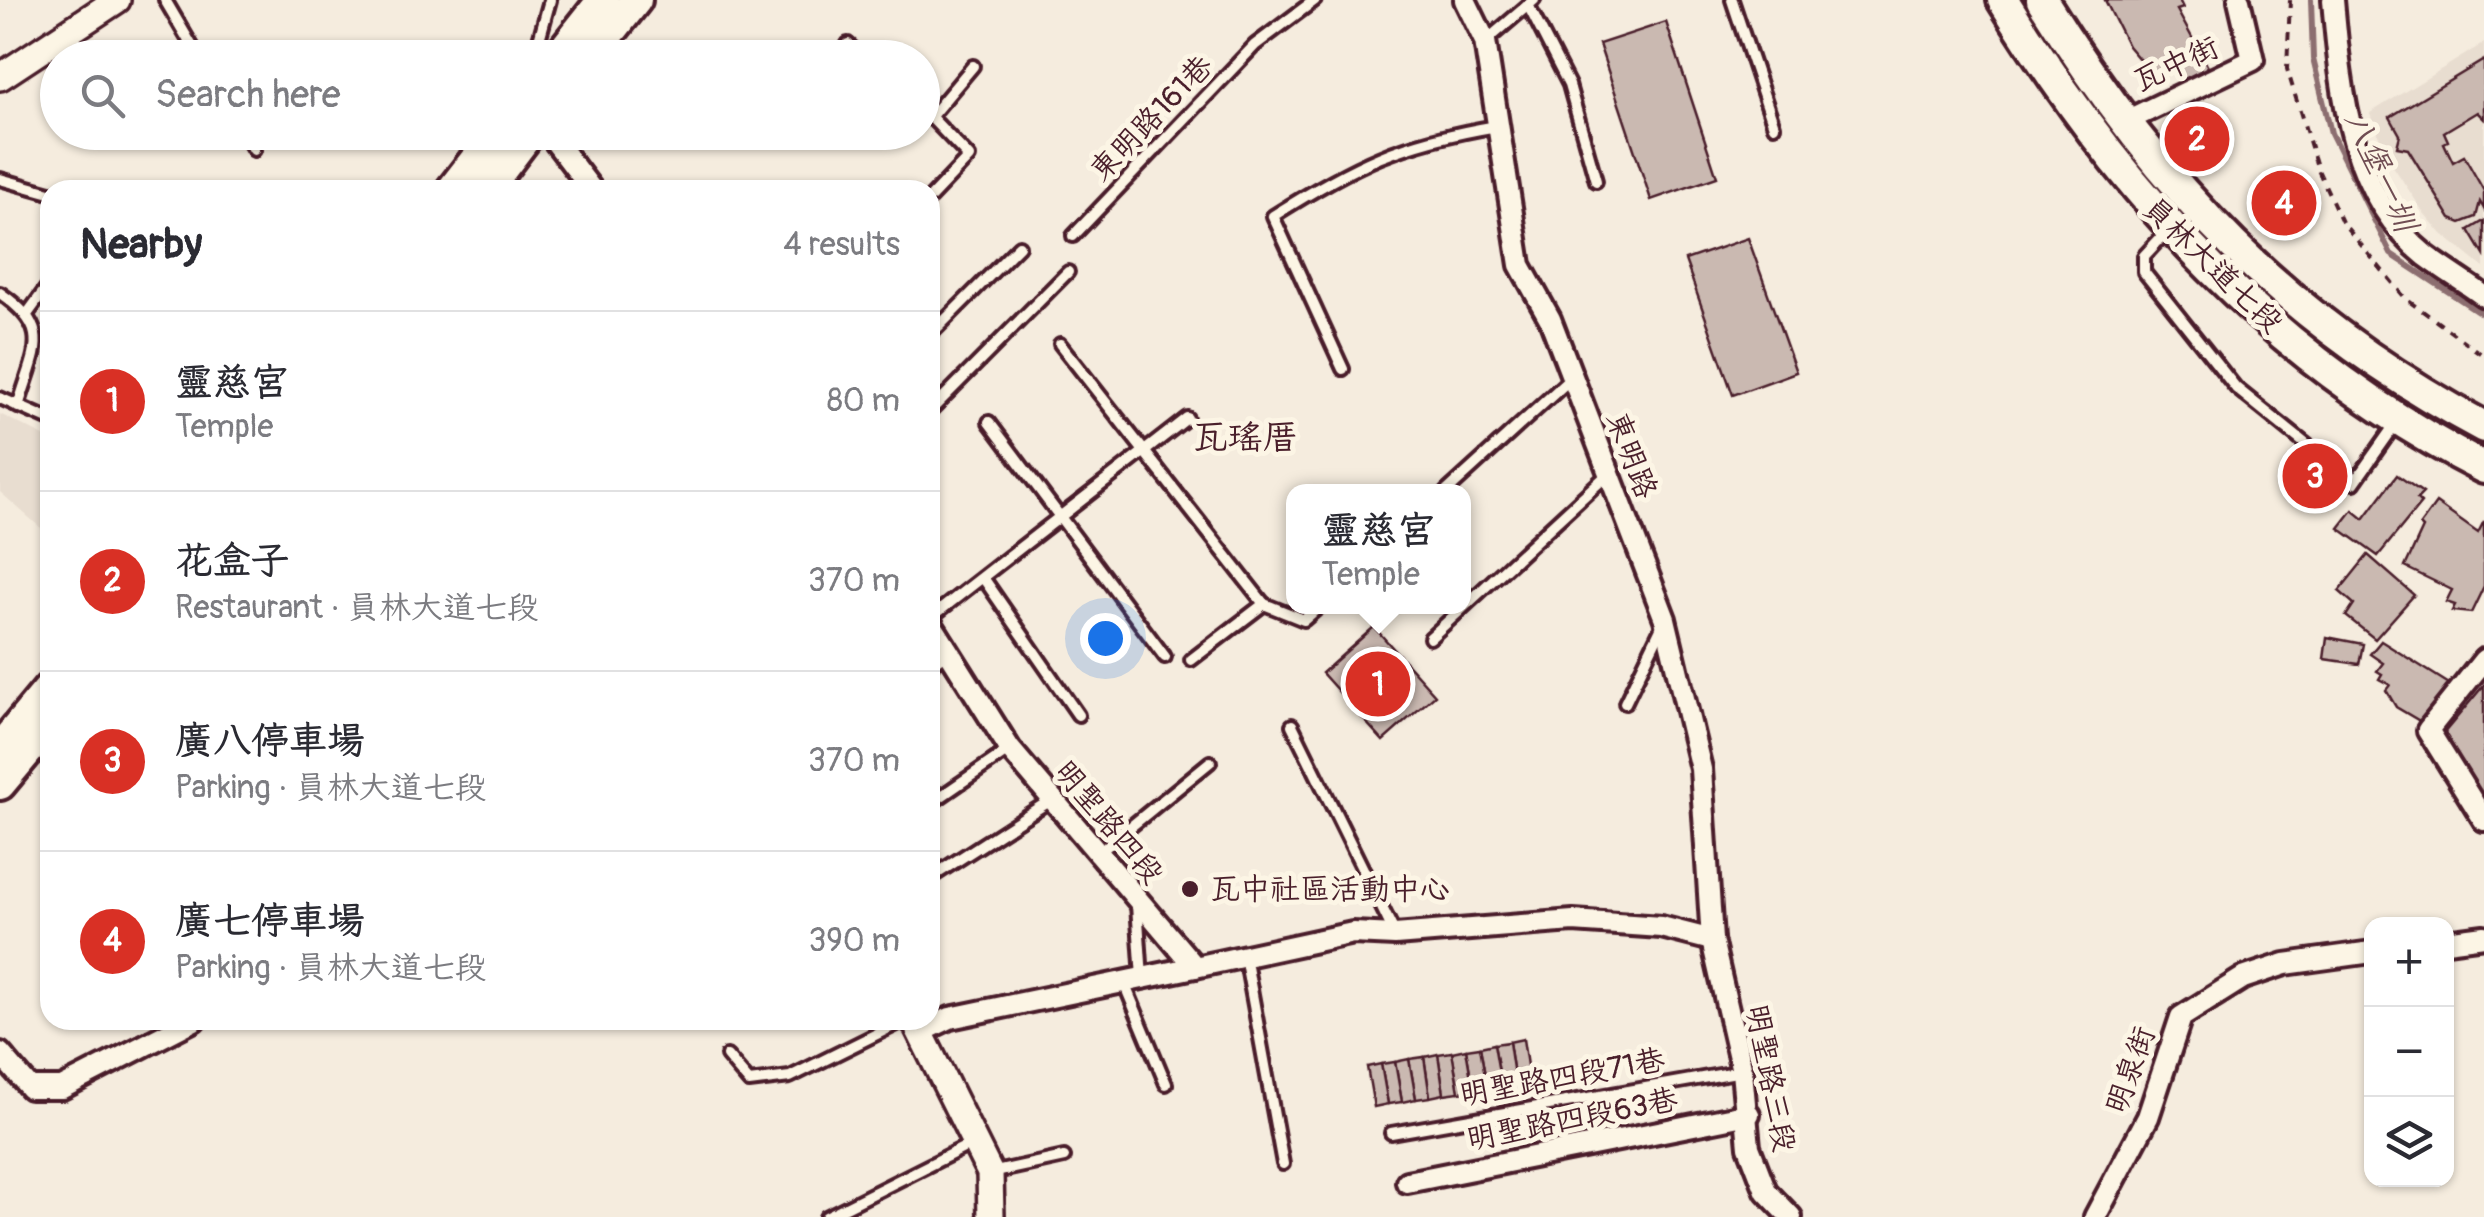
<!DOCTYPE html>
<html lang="en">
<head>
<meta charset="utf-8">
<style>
	:root { --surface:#fff; --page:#f2f2f3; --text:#2b2b33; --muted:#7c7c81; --line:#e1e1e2; --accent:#d93025 }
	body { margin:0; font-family:Pangolin,"LXGW WenKai TC",sans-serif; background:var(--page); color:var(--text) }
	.controls { position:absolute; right:30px; bottom:30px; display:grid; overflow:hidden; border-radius:20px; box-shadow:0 2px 8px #0004 }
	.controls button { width:90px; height:90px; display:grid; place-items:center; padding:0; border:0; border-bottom:2px solid var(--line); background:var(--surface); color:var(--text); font:50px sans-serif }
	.you { position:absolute; left:1105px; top:638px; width:35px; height:35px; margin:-25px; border:8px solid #fff; border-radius:50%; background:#1a73e8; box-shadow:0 0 0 15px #1a73e833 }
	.badge { display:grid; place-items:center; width:65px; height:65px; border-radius:50%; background:var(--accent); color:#fff; font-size:32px; font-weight:700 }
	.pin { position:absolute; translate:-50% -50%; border:5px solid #fff; box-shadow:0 2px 10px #0006 }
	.popup { position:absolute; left:1286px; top:484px; width:185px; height:130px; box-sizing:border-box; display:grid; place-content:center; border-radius:20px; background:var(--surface); filter:drop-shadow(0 2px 8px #0005); font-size:32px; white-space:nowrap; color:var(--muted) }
	.popup b { font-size:38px; color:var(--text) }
	.popup::after { content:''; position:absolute; left:50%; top:100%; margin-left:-20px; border:20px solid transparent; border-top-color:var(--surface) }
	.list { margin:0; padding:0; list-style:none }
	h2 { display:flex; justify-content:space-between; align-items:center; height:130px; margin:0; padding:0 40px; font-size:42px }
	h2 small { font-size:32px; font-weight:400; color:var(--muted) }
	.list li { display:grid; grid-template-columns:65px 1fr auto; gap:30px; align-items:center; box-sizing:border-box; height:180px; padding:0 40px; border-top:2px solid var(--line) }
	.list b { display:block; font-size:38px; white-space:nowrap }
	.list p { margin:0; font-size:32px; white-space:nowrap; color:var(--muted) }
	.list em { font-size:32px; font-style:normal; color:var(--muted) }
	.icon { flex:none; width:55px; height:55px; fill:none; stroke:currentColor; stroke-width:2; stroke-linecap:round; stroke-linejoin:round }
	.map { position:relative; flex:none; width:2484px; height:1217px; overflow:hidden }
	.search { position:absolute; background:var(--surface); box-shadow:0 2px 8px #0004; left:40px; top:40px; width:900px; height:110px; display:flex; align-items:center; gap:25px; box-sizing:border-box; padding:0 35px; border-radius:55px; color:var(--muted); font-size:38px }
	.panel { position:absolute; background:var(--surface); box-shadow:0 2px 8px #0004; left:40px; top:180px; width:900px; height:850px; border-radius:30px }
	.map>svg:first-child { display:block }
	.built { fill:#e8ddd0 }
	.green { fill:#dbcec4; stroke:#927678; stroke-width:2.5 }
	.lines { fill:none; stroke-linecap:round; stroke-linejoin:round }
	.stream { stroke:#8c6e70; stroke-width:6 }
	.building { fill:#cab9b1; stroke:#4a1f2b; stroke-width:2.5 }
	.service-casing { stroke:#4a1f2b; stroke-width:18 }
	.minor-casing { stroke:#4a1f2b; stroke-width:28 }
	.tertiary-casing { stroke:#4a1f2b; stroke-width:32 }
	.secondary-casing { stroke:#4a1f2b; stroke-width:38 }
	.path { stroke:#4a1f2b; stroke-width:4; stroke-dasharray:8 8; stroke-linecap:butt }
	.service { stroke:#fcf5e5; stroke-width:10 }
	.minor { stroke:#fcf5e5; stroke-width:20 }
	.tertiary { stroke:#fcf5e5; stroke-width:25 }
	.secondary { stroke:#fcf5e5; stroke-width:30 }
	.poi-dot { fill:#4a1f2b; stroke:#fcf5e5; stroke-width:4 }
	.labels { text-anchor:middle; stroke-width:10; stroke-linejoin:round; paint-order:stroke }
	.street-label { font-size:30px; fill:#4a1f2b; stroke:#fcf5e5 }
	.poi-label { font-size:30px; fill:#4a1f2b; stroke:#fcf5e5; text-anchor:start }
	.water-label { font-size:32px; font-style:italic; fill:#704d53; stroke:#fcf5e5 }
	.quarter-label { font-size:35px; fill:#4a1f2b; stroke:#fcf5e5 }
</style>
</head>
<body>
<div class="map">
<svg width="2484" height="1217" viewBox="0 0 2484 1217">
	<rect width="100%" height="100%" fill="#f5ecde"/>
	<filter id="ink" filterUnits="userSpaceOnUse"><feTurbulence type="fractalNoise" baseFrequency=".01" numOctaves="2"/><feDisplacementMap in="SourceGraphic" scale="20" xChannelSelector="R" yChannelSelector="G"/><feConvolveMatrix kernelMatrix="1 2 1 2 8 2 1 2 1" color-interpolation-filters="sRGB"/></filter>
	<g filter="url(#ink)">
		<g class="built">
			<path d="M 2484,43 L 2484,268 L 2442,234 L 2424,213 L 2387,157 L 2370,113 Z"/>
			<path d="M 0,414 L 50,439 L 50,536 L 0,492 Z"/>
		</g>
		<path class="green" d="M 2016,0 L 2028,0 L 2095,105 L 2187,217 L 2459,429 L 2484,442 L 2484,451 L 2421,417 L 2337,362 L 2260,303 L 2146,185 Z"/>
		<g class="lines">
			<path class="stream" d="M 2311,0 L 2313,59 L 2331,133 L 2391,254 L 2484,315"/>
		</g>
		<g class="building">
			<path d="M 2105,0 L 2179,0 L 2183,8 L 2177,10 L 2208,67 L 2183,80 L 2177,69 L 2156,79 L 2128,46 Z"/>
			<path d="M 1666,22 L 1717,177 L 1651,200 L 1599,44 Z"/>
			<path d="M 2484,60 L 2484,119 L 2477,112 L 2444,132 L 2448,141 L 2444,143 L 2453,162 L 2464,156 L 2484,191 L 2484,209 L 2480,202 L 2476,217 L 2461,223 L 2451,219 L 2408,149 L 2397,147 L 2400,135 L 2390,117 Z"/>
			<path d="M 2484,221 L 2484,255 L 2469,230 Z"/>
			<path d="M 1748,238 L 1796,372 L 1733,395 L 1685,260 Z"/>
			<path d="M 2397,475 L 2423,493 L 2417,499 L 2421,503 L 2378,556 L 2339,528 L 2353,510 L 2364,519 Z"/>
			<path d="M 2436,503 L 2478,533 L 2484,521 L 2484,586 L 2471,613 L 2452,611 L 2455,605 L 2446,602 L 2452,590 L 2405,567 L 2423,528 L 2420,525 Z"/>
			<path d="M 2368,555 L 2414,595 L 2375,639 L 2346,616 L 2354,604 L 2339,591 Z"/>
			<path d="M 1374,627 L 1435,695 L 1383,741 L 1322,673 Z"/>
			<path d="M 2327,637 L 2363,644 L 2359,664 L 2324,659 Z"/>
			<path d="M 2381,641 L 2454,687 L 2441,702 L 2438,700 L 2423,723 L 2396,707 L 2386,690 L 2390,685 L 2379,679 L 2382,674 L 2377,671 L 2383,663 L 2370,654 Z"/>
			<path d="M 2484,685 L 2484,804 L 2443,744 L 2444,733 Z"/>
			<path d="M 1523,1039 L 1529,1079 L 1515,1082 L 1509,1042 Z"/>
			<path d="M 1509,1042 L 1515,1082 L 1501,1084 L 1494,1044 Z"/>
			<path d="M 1494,1044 L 1501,1084 L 1487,1087 L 1480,1047 Z"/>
			<path d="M 1480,1047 L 1487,1087 L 1473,1090 L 1466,1049 Z"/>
			<path d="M 1466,1049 L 1473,1090 L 1459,1092 L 1452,1052 Z"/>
			<path d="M 1452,1052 L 1459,1092 L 1444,1094 L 1438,1054 Z"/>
			<path d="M 1438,1054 L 1444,1094 L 1430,1097 L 1424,1057 Z"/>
			<path d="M 1424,1057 L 1430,1097 L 1416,1099 L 1409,1059 Z"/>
			<path d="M 1409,1059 L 1416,1099 L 1402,1102 L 1395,1062 Z"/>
			<path d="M 1395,1062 L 1402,1102 L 1388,1104 L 1381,1064 Z"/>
			<path d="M 1381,1064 L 1388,1104 L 1374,1107 L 1367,1067 Z"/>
		</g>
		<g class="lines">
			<defs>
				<g id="service">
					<path d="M 165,0 L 199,58"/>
					<path d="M 1732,0 L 1774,126"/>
					<path d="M 1528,5 L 1569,85 L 1596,181"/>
					<path d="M 1486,41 L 1534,0"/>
					<path d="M 848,44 L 863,58"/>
					<path d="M 534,58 L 550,0"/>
					<path d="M 922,108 L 969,157 L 930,198"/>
					<path d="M 931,116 L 973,66"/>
					<path d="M 243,132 L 254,150"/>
					<path d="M 0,179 L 50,193"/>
					<path d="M 2169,229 L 2144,256 L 2144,272 L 2236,388 L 2354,483 L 2397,422"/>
					<path d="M 1073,236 L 1255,45 L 1315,0"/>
					<path d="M 0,293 C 55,331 34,350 18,407"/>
					<path d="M 28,313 L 50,283"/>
					<path d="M 930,335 L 1019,246"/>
					<path d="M 1060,344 L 1264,604"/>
					<path d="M 1343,369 L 1273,216 C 1355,164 1401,142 1497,126"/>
					<path d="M 0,398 L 50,420"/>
					<path d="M 930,411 L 1068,272"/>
					<path d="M 989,422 L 1165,657"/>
					<path d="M 1446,492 L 1570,379"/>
					<path d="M 984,579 L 1078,715"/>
					<path d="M 1264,604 L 1304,620 L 1320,606"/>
					<path d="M 930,618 L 1187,418"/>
					<path d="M 1430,638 L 1608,474"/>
					<path d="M 1191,660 L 1264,604"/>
					<path d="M 930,666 L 949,651"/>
					<path d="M 1625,703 L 1663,624"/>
					<path d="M 1292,725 L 1395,934"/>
					<path d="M 930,804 L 1010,749"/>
					<path d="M 1096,855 L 1210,762"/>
					<path d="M 930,878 L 1051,800"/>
					<path d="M 1137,905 L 1142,978"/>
					<path d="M 1245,956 L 1283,1164"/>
					<path d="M 1124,983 L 1166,1084"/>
					<path d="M 727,1056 L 749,1082 L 790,1077 L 905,1020"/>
					<path d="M 1391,1133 L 1742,1071"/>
					<path d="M 991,1173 L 1064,1157"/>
					<path d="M 826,1217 L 975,1142"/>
				</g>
				<g id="minor">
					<path d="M 1465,0 L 1485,41 L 1520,265 L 1550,319 L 1665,619 L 1701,769 L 1712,940 L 1742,1071 L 1749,1147 L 1766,1191 L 1791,1217"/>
					<path d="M 2333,0 C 2341,91 2349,194 2426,256 C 2445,270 2465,282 2484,296"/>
					<path d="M 2124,122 L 2253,60 L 2239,0"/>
					<path d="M 548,132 L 592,190"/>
					<path d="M 930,622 L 1010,749 L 1195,967 L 1353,933 L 1395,935 L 1573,921 L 1661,927 L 1712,940"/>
					<path d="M 2484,660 L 2428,730 L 2484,820"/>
					<path d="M 2446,941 L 2484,936"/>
					<path d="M 923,1031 L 950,1018 L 1195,967"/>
					<path d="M 0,1053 L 30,1088 L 62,1088 L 194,1020"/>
					<path d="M 1407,1182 L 1749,1114"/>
					<path d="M 2095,1217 L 2148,1117 L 2181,1017 L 2243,978 L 2285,964 L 2372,952"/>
				</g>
				<g id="tertiary">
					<path d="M 0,77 L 117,0"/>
					<path d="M 914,1020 L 990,1173 L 991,1217"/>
				</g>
				<g id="secondary">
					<path d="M 2003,0 C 2125,198 2275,361 2484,468"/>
					<path d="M 2042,0 C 2159,188 2287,322 2484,427"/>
					<path d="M 557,58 L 603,0"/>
					<path d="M 590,58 L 636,0"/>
					<path d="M 452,190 L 497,132"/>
					<path d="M 486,190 L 530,132"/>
					<path d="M 0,748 L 50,688"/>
					<path d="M 0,784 L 50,724"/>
				</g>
			</defs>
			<use href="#service" class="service-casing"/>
			<use href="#minor" class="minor-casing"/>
			<use href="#tertiary" class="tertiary-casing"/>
			<use href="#secondary" class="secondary-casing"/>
			<path class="path" d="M 2290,0 L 2287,69 L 2318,170 L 2342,222 L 2406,299 L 2484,356"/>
			<use href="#service" class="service"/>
			<use href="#minor" class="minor"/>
			<use href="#tertiary" class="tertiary"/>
			<use href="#secondary" class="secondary"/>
		</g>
	</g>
	<circle class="poi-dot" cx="1190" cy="889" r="10"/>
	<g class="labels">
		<g class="street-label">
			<text transform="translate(2176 64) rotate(-25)" y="10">瓦中街</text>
			<text transform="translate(1151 118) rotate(-46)" y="10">東明路161巷</text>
			<text transform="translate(2213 265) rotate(44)" y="10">員林大道七段</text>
			<text transform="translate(1632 455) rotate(69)" y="10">東明路</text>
			<text transform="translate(1109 822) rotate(50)" y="10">明聖路四段</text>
			<text transform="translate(2130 1070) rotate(-70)" y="10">明泉街</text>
			<text transform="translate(1562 1077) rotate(-10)" y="10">明聖路四段71巷</text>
			<text transform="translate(1771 1078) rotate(79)" y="10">明聖路三段</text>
			<text transform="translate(1572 1119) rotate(-11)" y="10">明聖路四段63巷</text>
		</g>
		<g class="poi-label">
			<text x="1210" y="899">瓦中社區活動中心</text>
		</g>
		<g class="water-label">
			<text transform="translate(2381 171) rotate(65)" y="11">八堡一圳</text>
		</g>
		<g class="quarter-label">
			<text x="1245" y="449">瓦瑤厝</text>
		</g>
	</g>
</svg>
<div class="controls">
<button>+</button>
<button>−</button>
<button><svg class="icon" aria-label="layers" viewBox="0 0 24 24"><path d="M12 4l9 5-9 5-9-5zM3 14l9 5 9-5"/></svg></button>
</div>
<div class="you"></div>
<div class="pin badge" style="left:1378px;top:684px">1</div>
<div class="popup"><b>靈慈宮</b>Temple</div>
<div class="pin badge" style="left:2197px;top:139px">2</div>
<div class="pin badge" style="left:2315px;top:476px">3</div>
<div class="pin badge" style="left:2284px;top:203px">4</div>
<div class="search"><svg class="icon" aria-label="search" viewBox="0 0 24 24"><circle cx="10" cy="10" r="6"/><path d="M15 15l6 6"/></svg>Search here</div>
<section class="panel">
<h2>Nearby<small>4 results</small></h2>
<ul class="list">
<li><span class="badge">1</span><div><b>靈慈宮</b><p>Temple</p></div><em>80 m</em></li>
<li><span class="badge">2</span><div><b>花盒子</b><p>Restaurant · 員林大道七段</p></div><em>370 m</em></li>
<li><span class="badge">3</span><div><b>廣八停車場</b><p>Parking · 員林大道七段</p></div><em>370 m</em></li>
<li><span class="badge">4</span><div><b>廣七停車場</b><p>Parking · 員林大道七段</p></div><em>390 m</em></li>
</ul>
</section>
</div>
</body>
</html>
